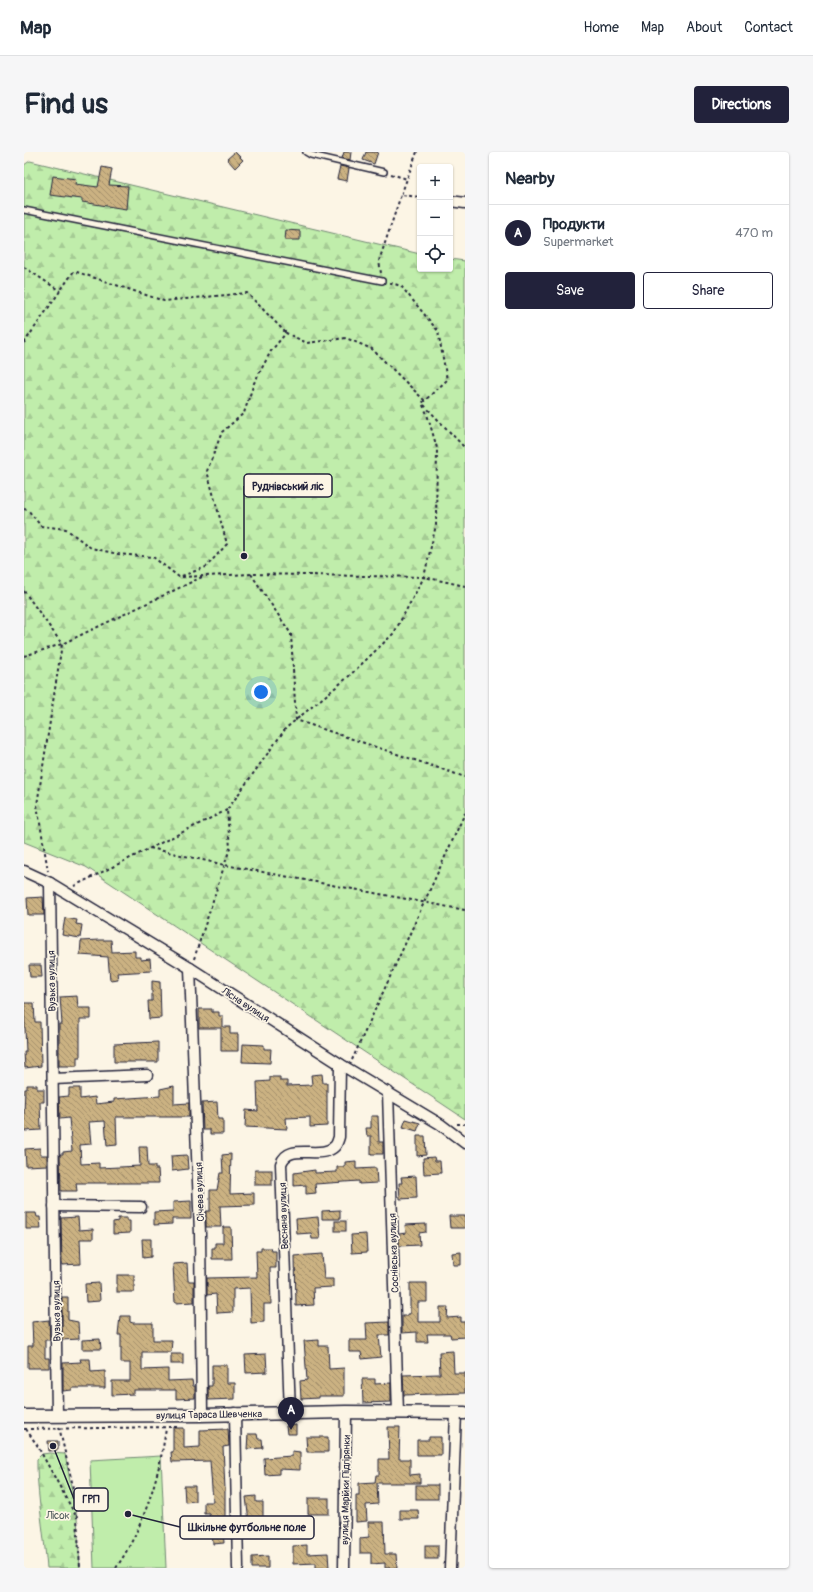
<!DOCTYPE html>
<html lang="en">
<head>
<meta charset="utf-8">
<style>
	:root { --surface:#fff; --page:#f6f6f7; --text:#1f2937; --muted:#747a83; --line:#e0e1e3; --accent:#22223b }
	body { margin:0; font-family:Pangolin,sans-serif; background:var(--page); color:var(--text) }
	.controls { position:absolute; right:12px; top:12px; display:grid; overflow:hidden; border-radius:4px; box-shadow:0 1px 3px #0004 }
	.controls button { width:36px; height:36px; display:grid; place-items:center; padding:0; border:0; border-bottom:1px solid var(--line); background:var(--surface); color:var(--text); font:20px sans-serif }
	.you { position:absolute; left:237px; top:540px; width:14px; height:14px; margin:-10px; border:3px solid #fff; border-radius:50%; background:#1a73e8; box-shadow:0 0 0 6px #1a73e833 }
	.badge { display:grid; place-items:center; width:26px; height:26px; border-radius:50%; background:var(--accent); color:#fff; font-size:13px; font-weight:700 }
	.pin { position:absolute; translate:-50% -33px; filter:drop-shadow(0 1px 2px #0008) }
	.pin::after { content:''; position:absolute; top:21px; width:14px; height:12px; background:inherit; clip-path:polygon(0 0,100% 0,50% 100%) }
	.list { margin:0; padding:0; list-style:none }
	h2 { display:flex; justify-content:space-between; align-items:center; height:52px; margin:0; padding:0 16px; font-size:17px }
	h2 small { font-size:13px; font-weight:400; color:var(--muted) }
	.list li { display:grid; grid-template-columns:26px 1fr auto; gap:12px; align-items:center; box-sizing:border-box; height:56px; padding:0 16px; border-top:1px solid var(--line) }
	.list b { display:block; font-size:15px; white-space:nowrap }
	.list p { margin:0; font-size:13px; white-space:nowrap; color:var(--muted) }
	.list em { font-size:13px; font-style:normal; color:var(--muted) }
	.actions { display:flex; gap:8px; padding:12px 16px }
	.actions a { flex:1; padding:9px 0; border:1px solid var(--accent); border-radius:4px; text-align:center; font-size:14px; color:var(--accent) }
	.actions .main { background:var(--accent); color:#fff }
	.icon { flex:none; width:22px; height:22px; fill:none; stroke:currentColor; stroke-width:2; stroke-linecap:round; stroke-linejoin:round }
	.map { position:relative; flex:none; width:441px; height:1416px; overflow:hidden; border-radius:4px }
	header { display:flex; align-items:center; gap:24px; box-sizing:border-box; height:56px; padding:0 20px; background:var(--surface); border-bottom:1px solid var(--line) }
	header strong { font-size:19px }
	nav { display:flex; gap:22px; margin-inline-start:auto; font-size:14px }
	.intro { display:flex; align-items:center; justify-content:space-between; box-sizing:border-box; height:96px; padding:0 24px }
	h1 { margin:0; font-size:28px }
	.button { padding:10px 18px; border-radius:4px; background:var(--accent); color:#fff; font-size:14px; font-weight:700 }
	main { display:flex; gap:24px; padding:0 24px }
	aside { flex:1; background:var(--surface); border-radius:4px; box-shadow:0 1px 3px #0004 }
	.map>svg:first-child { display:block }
	.forest { fill:url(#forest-firs); stroke:#718873 }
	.pitch { fill:#c0edab; stroke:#718873 }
	.building { fill:url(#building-back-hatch); stroke:#22223b }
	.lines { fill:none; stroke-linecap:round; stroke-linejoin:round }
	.service-casing { stroke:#22223b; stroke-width:8 }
	.minor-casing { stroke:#22223b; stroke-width:13 }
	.tertiary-casing { stroke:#22223b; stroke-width:15 }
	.path { stroke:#22223b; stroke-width:2; stroke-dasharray:3 3; stroke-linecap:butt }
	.service { stroke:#fcf5e5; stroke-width:5 }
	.minor { stroke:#fcf5e5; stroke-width:10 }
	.tertiary { stroke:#fcf5e5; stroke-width:12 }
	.labels { text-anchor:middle; stroke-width:3.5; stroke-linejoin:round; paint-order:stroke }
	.street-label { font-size:10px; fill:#22223b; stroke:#fcf5e5 }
	.park-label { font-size:10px; fill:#4a5557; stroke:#fcf5e5 }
	.leader { fill:none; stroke:#22223b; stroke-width:1.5 }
	.callout-dot { fill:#22223b; stroke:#fcf5e5; stroke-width:1.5 }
	.callout { fill:#fcf5e5; stroke:#22223b; stroke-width:1.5 }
	.callout-label { font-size:11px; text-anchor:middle; font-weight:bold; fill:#22223b }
</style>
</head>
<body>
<header>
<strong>Map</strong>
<nav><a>Home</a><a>Map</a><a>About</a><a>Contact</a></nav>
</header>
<div class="intro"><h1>Find us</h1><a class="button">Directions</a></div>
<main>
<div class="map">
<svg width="441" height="1416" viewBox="0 0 441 1416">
	<defs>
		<pattern id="forest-firs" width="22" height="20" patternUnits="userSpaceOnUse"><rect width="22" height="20" fill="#c0edab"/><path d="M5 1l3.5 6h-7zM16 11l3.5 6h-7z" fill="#a5cb94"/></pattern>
		<pattern id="building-back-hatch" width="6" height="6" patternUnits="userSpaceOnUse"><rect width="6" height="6" fill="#cbb282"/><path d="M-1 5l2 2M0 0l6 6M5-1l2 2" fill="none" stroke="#a4906c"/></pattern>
	</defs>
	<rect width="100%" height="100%" fill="#fcf5e5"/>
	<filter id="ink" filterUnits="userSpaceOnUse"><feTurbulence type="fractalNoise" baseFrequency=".025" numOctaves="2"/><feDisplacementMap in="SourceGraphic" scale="8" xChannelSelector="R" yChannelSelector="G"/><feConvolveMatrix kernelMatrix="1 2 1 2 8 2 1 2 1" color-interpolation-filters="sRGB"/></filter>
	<g filter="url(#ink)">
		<g class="forest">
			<path d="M 6,9 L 396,102 L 396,117 L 426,117 L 426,107 L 441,109 L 441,967 L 62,715 L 0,690 L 0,13 Z"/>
			<path d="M 26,1301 L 41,1302 L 53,1366 L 56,1416 L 23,1416 C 20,1382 14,1349 13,1315 L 13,1307 L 18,1302 Z"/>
		</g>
		<path class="pitch" d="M 137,1304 L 142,1416 L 70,1416 L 66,1308 Z"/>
		<g class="building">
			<path d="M 211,0 L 219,8 L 211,16 L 203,7 Z"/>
			<path d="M 320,0 L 327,0 L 326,8 L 318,6 Z"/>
			<path d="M 342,0 L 354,0 L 350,12 L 339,8 Z"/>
			<path d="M 316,14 L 325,16 L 323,29 L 313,27 Z"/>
			<path d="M 78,15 L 88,17 L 85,33 L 104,34 L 102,57 L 58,50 L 58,47 L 26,43 L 29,24 L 52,27 L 51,32 L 74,35 Z"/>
			<path d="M 262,78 L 276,79 L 276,88 L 261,88 Z"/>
			<path d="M 19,745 L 20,763 L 4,763 L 3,746 Z"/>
			<path d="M 41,766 L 53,768 L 52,772 L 58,773 L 56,786 L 38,783 Z"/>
			<path d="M 75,788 L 87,788 L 88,800 L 111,799 L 111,805 L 117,805 L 117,808 L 126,807 L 127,819 L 93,821 L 94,827 L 86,828 L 84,805 L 56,803 L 57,789 Z"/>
			<path d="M 5,813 L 17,813 L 18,825 L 6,825 Z"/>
			<path d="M 128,829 L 136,830 L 137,866 L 125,867 L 124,849 L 128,849 Z"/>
			<path d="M 53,844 L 54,856 L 67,856 L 67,867 L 56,867 L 56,905 L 53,905 L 53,914 L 35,914 L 35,872 L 38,872 L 36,845 Z"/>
			<path d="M 0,851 L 10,851 L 11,870 L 16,870 L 17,914 L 1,916 L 0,900 L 2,900 Z"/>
			<path d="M 175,857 L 188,857 L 188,860 L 195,860 L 195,864 L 199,864 L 199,875 L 206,875 L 206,882 L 214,882 L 214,899 L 197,899 L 197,876 L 175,876 Z"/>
			<path d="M 134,890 L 134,910 L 90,910 L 90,892 Z"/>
			<path d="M 219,892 L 240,893 L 240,897 L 247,897 L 246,911 L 218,910 Z"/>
			<path d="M 298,922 L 299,931 L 303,931 L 303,974 L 286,975 L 286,965 L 262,966 L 263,977 L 221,975 L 222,958 L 234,959 L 233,930 L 246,929 L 246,925 L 256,925 L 256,929 L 263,929 L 263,934 L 288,933 L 287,923 Z"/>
			<path d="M 3,933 L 13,933 L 13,937 L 20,937 L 20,950 L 16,950 L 17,978 L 1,979 L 0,962 L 1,937 L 3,937 Z"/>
			<path d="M 150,934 L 150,952 L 165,951 L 165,965 L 92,965 L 93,993 L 83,994 L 81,969 L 65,970 L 67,992 L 56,993 L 57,1012 L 75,1011 L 75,1016 L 116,1014 L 115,995 L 123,995 L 124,1014 L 131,1014 L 131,1017 L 134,1017 L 135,1031 L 52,1031 L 53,1039 L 37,1039 L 36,1002 L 39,1002 L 39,1000 L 48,999 L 45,966 L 36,967 L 35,945 L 45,944 L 45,936 L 56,936 L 56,947 L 71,945 L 72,952 L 90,950 L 90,947 L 136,944 L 136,937 Z"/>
			<path d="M 193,950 L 194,967 L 199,967 L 199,982 L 186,982 L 186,978 L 179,978 L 178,951 Z"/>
			<path d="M 347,964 L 354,964 L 355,990 L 359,990 L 359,1002 L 347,1002 L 347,984 L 343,984 L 342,976 L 347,976 Z"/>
			<path d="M 382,967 L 396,971 L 393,979 L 379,975 Z"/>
			<path d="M 393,984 L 401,984 L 402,1003 L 393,1004 Z"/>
			<path d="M 16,996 L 16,1003 L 23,1003 L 23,1013 L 2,1014 L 1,997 Z"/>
			<path d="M 207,1002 L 206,1042 L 230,1041 L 230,1053 L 196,1054 L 197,1075 L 182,1075 L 182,1059 L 186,1059 L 186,1038 L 193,1038 L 196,1021 L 199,1021 L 198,1003 Z"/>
			<path d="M 163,1003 L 164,1017 L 148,1019 L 147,1004 Z"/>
			<path d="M 410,1005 L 411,1009 L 416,1009 L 417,1021 L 400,1022 L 399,1006 Z"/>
			<path d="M 332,1009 L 332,1017 L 352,1016 L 353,1031 L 335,1032 L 335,1029 L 291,1032 L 292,1041 L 282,1042 L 282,1033 L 270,1034 L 270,1021 L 291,1018 L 291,1021 L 313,1020 L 313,1015 L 321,1015 L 321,1010 Z"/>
			<rect x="231" y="1018" width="17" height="15"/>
			<path d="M 392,1024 L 393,1046 L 376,1047 L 375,1031 L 378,1031 L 377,1025 Z"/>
			<path d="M 167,1049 L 167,1067 L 148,1067 L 148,1072 L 130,1073 L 130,1060 L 149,1059 L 149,1050 Z"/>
			<path d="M 316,1058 L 316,1067 L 298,1067 L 298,1059 Z"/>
			<path d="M 2,1061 L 12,1061 L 13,1065 L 16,1065 L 17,1077 L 2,1077 Z"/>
			<path d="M 425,1064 L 441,1064 L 441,1076 L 426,1076 Z"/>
			<path d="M 54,1065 L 55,1078 L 69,1077 L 69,1087 L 56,1087 L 57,1112 L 38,1113 L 37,1066 Z"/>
			<path d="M 294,1065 L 296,1087 L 288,1087 L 287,1081 L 273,1082 L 272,1067 Z"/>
			<path d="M 94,1066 L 103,1066 L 103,1069 L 106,1069 L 106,1081 L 89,1082 L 89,1070 L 94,1069 Z"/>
			<rect x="311" y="1069" width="11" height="10"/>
			<path d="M 402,1072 L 402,1080 L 395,1081 L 396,1093 L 375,1094 L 375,1082 L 382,1081 L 381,1073 Z"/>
			<path d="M 199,1075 L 207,1075 L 208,1107 L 188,1107 L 188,1096 L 191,1096 L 191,1091 L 199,1091 Z"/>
			<path d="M 342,1082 L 343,1100 L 328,1101 L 327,1083 Z"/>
			<path d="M 118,1087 L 127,1087 L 127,1105 L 119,1106 Z"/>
			<path d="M 237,1096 L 247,1096 L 248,1099 L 252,1099 L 252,1116 L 246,1116 L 247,1152 L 240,1152 L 240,1170 L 227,1171 L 226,1136 L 209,1137 L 209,1160 L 193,1161 L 192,1142 L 183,1143 L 183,1126 L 233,1125 L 232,1099 L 237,1099 Z"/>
			<path d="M 437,1100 L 437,1113 L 429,1113 L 428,1101 Z"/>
			<path d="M 298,1102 L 300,1127 L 309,1127 L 309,1135 L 289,1136 L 290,1153 L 272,1154 L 271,1104 Z"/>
			<path d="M 163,1111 L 164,1129 L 170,1129 L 170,1150 L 151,1151 L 149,1112 Z"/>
			<rect x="93" y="1123" width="17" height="17"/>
			<path d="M 75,1131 L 76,1149 L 62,1150 L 61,1132 Z"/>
			<path d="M 386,1131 L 403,1131 L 403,1150 L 394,1150 L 394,1170 L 416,1170 L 416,1155 L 424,1155 L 423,1166 L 437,1165 L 437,1170 L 441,1170 L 441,1185 L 427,1186 L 426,1182 L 403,1182 L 404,1190 L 393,1190 L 393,1180 L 378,1181 L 378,1164 L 383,1164 L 383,1162 L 386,1162 Z"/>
			<path d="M 38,1145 L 44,1145 L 44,1168 L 54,1170 L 55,1187 L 38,1188 Z"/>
			<path d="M 96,1164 L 106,1164 L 106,1170 L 109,1171 L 129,1171 L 129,1188 L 148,1188 L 147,1200 L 118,1200 L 118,1218 L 144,1217 L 144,1229 L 168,1228 L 169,1234 L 171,1234 L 171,1246 L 152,1247 L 152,1238 L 110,1238 L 110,1242 L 88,1243 L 88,1229 L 106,1229 L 106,1211 L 97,1211 L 97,1183 L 94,1183 Z"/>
			<path d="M 25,1168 L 26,1188 L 21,1188 L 21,1206 L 25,1206 L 25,1216 L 4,1216 L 4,1194 L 9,1194 L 8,1170 Z"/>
			<path d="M 365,1170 L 365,1183 L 355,1183 L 357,1205 L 338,1207 L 337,1200 L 325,1200 L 325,1188 L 343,1188 L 342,1171 Z"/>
			<path d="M 76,1187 L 77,1197 L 58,1197 L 58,1188 Z"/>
			<path d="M 295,1188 L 295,1194 L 304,1194 L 305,1217 L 320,1216 L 320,1244 L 294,1244 L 294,1246 L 277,1247 L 276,1229 L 283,1228 L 280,1189 Z"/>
			<path d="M 429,1199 L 430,1221 L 441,1221 L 441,1241 L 380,1243 L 379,1223 L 416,1222 L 415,1200 Z"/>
			<rect x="147" y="1202" width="12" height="10"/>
			<path d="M 242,1202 L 243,1220 L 222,1221 L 221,1203 Z"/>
			<path d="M 56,1207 L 66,1207 L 67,1220 L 81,1219 L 81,1236 L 48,1236 L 48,1238 L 39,1239 L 39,1211 L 57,1210 Z"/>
			<path d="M 188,1213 L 203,1213 L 203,1231 L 211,1231 L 211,1247 L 184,1248 L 184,1234 L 188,1234 Z"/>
			<path d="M 338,1227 L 351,1227 L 351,1232 L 367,1231 L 367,1250 L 339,1251 Z"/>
			<path d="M 272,1273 L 272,1282 L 263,1282 L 262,1274 Z"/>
			<path d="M 364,1275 L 376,1275 L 375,1307 L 386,1307 L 386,1323 L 396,1322 L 396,1331 L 353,1331 L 354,1352 L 342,1353 L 343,1369 L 332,1370 L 332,1343 L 335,1343 L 335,1331 L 351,1330 L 352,1323 L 355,1323 L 355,1307 L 365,1307 Z"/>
			<path d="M 149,1276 L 160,1276 L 160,1296 L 176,1295 L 176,1278 L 204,1277 L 205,1294 L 199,1295 L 201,1337 L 201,1366 L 198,1367 L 200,1391 L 189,1392 L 187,1367 L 186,1367 L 185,1361 L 180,1361 L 180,1350 L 189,1350 L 186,1309 L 148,1310 L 147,1300 L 149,1300 Z"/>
			<path d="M 224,1282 L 233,1282 L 234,1287 L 238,1287 L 239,1296 L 223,1297 Z"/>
			<path d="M 282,1285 L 304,1285 L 304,1300 L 283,1300 Z"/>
			<path d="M 405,1285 L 417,1285 L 417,1303 L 393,1303 L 393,1288 L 405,1288 Z"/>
			<path d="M 24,1289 L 34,1289 L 34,1298 L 25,1299 Z"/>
			<path d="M 268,1299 L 276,1300 L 276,1318 L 255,1317 L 255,1322 L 241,1323 L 240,1306 L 268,1304 Z"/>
			<rect x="392" y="1333" width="22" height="14"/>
			<path d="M 160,1334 L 171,1334 L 171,1349 L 161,1350 Z"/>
			<path d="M 232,1344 L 232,1350 L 239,1350 L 239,1370 L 225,1370 L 222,1345 Z"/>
			<rect x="284" y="1346" width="21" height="16"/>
			<path d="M 376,1358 L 394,1358 L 395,1367 L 376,1367 Z"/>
			<path d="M 344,1370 L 360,1370 L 361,1402 L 372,1402 L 373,1416 L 361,1416 L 361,1411 L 347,1412 L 347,1401 L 336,1401 L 336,1386 L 345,1385 Z"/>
			<path d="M 283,1393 L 283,1402 L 304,1401 L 305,1416 L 292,1416 L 292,1411 L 269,1412 L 269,1394 Z"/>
			<rect x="401" y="1393" width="13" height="14"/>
			<path d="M 244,1404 L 244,1416 L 228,1416 L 228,1405 Z"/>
		</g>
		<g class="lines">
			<defs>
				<g id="service">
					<path d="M 282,0 L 287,3 L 360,20"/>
					<path d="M 0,58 L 358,129"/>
				</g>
				<g id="minor">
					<path d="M 426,49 L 441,51"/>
					<path d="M 0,719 L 26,731 L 166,816 L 316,912 L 416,972 L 441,991"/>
					<path d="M 26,731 L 33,1264"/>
					<path d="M 166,816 L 176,1082 L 178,1263"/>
					<path d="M 29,927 L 123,923"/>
					<path d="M 364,940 L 374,1261"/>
					<path d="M 30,1054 L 117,1055"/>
					<path d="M 211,1261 L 214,1416"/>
					<path d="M 266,1261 L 257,1012 C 264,989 297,1009 311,994 C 313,992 314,988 315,985 L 316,912"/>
					<path d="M 320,1416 L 322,1260"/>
					<path d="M 426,1416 L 432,1261"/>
				</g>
				<path id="tertiary" d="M 0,1264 L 178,1263 L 322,1260 L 441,1261"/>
			</defs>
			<use href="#service" class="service-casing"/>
			<use href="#minor" class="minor-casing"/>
			<use href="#tertiary" class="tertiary-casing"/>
			<g class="path">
				<path d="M 393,0 L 377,43 L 396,45"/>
				<path d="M 367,22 L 383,27"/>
				<path d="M 0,115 L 36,139"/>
				<path d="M 357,121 L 355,109 L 377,43"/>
				<path d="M 0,191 L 50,119 L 140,149 L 223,141 L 262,181"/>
				<path d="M 400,253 L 441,296"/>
				<path d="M 0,357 L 4,358 L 17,374 L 42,377 L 67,396 L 94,402 L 129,405 L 155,425 L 182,415 L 203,392 L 183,319 L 198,280 L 220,261 L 230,231 L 247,199 L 262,181 L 283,191 L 322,186 L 348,197 L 401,249"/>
				<path d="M 227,422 L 267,482 L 272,568 L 441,625"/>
				<path d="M 158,425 L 227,422 L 400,425 L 441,434"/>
				<path d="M 0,439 L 38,492 L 13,653 L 24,719"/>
				<path d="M 0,504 L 38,492 L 178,425"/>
				<path d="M 126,696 L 201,713 L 441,758"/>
				<path d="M 50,734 L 203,658"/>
				<path d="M 170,807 L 206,696 L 203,658 L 262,576 L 323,526 L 370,481 L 400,425 L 412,373 L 413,296 L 403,262 L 398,251 L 423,228 L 414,179 L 377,134 L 364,130"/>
				<path d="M 328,908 L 441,661"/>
				<path d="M 433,972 L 441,972"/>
				<path d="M 35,1275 L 48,1330 L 53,1366 L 56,1416"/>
				<path d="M 0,1277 L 153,1275"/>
				<path d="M 2,1277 L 13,1293 L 52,1364"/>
				<path d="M 92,1416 C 119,1377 136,1323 142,1276"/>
			</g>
			<use href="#service" class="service"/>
			<use href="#minor" class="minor"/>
			<use href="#tertiary" class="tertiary"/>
		</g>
	</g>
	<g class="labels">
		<g class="street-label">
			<text transform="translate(27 829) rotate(-91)" y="4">Вузька вулиця</text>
			<text transform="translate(222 852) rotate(33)" y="4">Лісна вулиця</text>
			<text transform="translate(175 1040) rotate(-92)" y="4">Січева вулиця</text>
			<text transform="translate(259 1064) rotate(-92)" y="4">Весняна вулиця</text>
			<text transform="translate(369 1101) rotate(-92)" y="4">Соснівська вулиця</text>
			<text transform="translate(32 1159) rotate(-91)" y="4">Вузька вулиця</text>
			<text transform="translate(185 1262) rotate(-1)" y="4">вулиця Тараса Шевченка</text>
			<text transform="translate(321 1338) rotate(-89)" y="4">вулиця Марійки Підгірянки</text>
		</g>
		<g class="park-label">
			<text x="34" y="1367">Лісок</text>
		</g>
	</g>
	<path class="leader" d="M220 404L220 334M29 1294L50 1347M104 1362L156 1375"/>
	<g class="callout-dot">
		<circle cx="220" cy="404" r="4"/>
		<circle cx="29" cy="1294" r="4"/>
		<circle cx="104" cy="1362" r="4"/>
	</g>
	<g class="callout">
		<rect x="220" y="322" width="88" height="23" rx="4"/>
		<rect x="50" y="1336" width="34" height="23" rx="4"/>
		<rect x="156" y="1364" width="134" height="23" rx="4"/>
	</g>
	<g class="callout-label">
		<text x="264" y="338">Руднівський ліс</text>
		<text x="67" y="1351">ГРП</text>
		<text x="223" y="1379">Шкільне футбольне поле</text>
	</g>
</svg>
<div class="controls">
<button>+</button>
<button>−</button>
<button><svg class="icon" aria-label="locate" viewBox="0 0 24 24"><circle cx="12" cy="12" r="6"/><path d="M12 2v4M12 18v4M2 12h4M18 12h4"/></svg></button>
</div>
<div class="you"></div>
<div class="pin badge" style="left:267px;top:1278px">A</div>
</div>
<aside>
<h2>Nearby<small></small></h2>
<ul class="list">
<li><span class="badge">A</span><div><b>Продукти</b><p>Supermarket</p></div><em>470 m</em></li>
</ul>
<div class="actions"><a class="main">Save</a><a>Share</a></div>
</aside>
</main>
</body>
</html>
